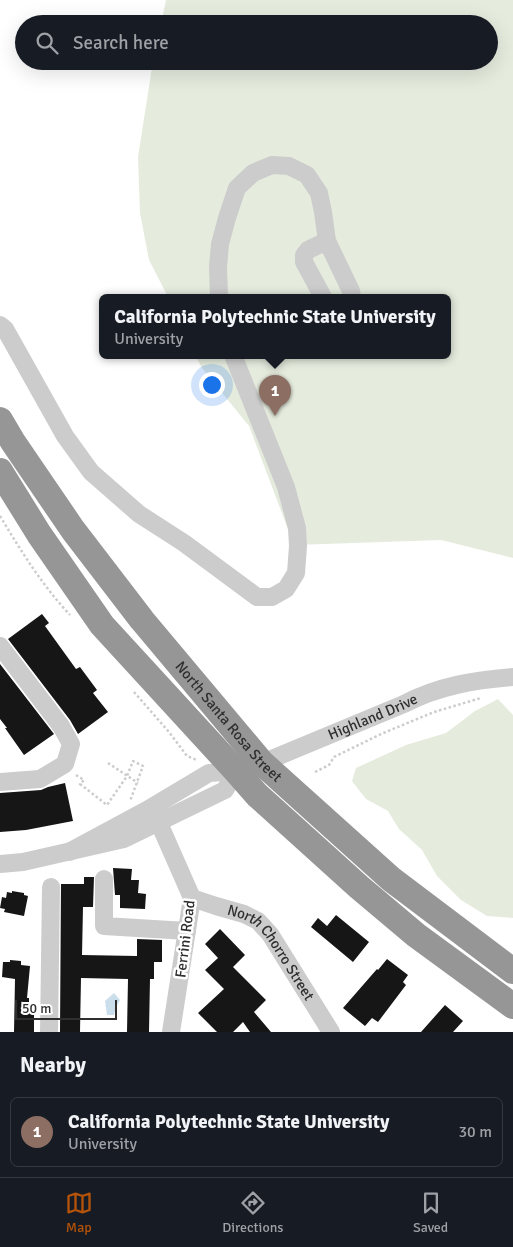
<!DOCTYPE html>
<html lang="en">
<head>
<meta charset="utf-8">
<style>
	:root { --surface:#171b24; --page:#20242c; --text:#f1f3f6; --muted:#9ea1a6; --line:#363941; --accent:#b45309 }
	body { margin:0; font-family:Signika,sans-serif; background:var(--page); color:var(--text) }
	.scale { position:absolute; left:15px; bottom:12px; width:102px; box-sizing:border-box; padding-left:5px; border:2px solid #2f2f2f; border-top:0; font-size:14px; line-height:18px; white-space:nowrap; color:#2f2f2f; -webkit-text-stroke:4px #fff; paint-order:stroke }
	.you { position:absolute; left:211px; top:384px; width:18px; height:18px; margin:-12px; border:4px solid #fff; border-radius:50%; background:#1a73e8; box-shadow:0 0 0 8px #1a73e833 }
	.badge { display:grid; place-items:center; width:32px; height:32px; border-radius:50%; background:var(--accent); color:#fff; font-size:16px; font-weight:700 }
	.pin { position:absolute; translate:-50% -41px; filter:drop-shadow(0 1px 2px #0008) }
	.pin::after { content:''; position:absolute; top:26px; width:18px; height:15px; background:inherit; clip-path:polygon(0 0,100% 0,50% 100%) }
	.popup { position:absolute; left:99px; top:294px; width:352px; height:65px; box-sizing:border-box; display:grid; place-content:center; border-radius:8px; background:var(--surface); filter:drop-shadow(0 1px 4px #0005); font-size:16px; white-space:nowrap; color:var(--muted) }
	.popup b { font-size:19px; color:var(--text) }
	.popup::after { content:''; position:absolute; left:50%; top:100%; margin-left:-10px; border:10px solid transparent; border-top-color:var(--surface) }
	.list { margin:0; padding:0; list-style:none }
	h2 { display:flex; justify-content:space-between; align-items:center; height:65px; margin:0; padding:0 20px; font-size:21px }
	h2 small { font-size:16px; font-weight:400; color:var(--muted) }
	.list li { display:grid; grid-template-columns:32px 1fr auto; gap:15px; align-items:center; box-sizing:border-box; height:70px; margin:0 10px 10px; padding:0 10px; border:1px solid var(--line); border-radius:8px }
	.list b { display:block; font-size:19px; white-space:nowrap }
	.list p { margin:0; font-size:16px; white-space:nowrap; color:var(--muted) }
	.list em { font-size:16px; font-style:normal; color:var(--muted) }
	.icon { flex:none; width:28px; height:28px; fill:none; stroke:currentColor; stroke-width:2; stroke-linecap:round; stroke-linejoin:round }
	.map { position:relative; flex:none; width:513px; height:1032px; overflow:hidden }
	.search { position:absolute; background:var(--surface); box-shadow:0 5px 20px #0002; left:15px; right:15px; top:15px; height:55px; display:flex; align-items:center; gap:12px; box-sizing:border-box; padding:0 18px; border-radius:28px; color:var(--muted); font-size:19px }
	.sheet { height:145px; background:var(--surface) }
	nav { display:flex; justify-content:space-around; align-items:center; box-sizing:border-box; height:70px; border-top:1px solid var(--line); background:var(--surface); font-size:14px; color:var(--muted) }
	nav a { display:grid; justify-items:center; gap:2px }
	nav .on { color:var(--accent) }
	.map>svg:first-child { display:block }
	.green { fill:#e5ecde }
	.water { fill:#cbdeeb }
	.building { fill:#161616 }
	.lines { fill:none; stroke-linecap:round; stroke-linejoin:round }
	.path { stroke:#ccc; stroke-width:2.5; stroke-dasharray:2.5 2.5; stroke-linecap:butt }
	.minor { stroke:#ccc; stroke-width:18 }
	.highway { stroke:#969696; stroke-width:26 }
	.labels { text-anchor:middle; stroke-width:5; stroke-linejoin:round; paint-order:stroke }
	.street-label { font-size:15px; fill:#2f2f2f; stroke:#fff }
</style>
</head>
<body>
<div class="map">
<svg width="513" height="1032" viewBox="0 0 513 1032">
	<rect width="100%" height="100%" fill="#fff"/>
	<g class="green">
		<path d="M 166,0 L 513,0 L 513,558 L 441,540 L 294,545 L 249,426 L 202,368 L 195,355 L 448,355 L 448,297 L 168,297 L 149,260 L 140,213 L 138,157 L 153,61 L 489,61 L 489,24 L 161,24 Z"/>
		<path d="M 498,699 L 513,715 L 513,918 L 487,916 L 461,900 L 437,876 L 422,850 L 399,829 L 388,811 L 366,799 L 352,781 L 356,768 L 406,745 L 446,733 L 475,711 Z"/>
	</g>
	<path class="water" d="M 114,993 L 120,1000 L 116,1007 L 114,1015 L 107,1015 L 105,1001 Z"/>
	<g class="building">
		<path d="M 42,614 L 49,623 L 45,626 L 76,669 L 80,667 L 97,690 L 93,693 L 108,712 L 78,734 L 70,720 L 8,639 Z"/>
		<path d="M 0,664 L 54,734 L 24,755 L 5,728 L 7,728 L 0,719 Z"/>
		<path d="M 65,783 L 73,821 L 26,830 L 0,832 L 0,793 L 41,790 L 48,787 Z"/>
		<path d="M 113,868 L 132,869 L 131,880 L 139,880 L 138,893 L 146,894 L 145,909 L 120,908 L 120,895 L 115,895 Z"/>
		<path d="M 84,877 L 94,877 L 93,907 L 83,907 L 82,955 L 137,956 L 137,939 L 162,940 L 162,962 L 154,962 L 154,979 L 150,979 L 149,1032 L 127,1032 L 128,979 L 81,978 L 80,1032 L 60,1032 L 61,884 L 84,884 Z"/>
		<path d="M 12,891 L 24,893 L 24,895 L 28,896 L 24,916 L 4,912 L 5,909 L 0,908 L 2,897 L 6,898 L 7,892 L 12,893 Z"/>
		<path d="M 336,915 L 369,942 L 353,962 L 311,927 L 318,918 L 327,926 Z"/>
		<path d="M 220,929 L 245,955 L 233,967 L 266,1000 L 254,1012 L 271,1032 L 250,1032 L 243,1022 L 233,1032 L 217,1032 L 198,1013 L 224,989 L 205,970 L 218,958 L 205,944 Z"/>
		<path d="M 387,959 L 408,975 L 403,982 L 406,985 L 378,1022 L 372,1018 L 365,1026 L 343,1008 L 377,969 L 378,970 Z"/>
		<path d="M 10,960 L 21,961 L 21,965 L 30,966 L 27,998 L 29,998 L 29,1011 L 34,1011 L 34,1032 L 14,1032 L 15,979 L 2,977 L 3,962 L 10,962 Z"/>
		<path d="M 445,1005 L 463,1021 L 453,1032 L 421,1032 Z"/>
	</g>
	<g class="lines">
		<g class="path">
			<path d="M 0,516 C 21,551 42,585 70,615"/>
			<path d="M 134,692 L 169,732 L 187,756 L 197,760"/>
			<path d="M 108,763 L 138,783"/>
			<path d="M 315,772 L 329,765 L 334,757 L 381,734 L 434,712 L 481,698"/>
			<path d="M 76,775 L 84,780 L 80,784 L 107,805 L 127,776 L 133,761 L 143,766 L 130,801"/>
		</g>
		<g class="minor">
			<path d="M 219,297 L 218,267 L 220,244 L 227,218 L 237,188 L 253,173 L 272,165 L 289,166 L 307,175 L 319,193 L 323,212 L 327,241 L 351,291 L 352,297"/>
			<path d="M 323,297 L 304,262 L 304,255 L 308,250 L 327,241"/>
			<path d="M 0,325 L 5,329 L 65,436 L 91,472 L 139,514 L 184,543 L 257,597 L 272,597 L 286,589 L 296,573 L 298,546 L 297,528 L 286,487 L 233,355"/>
			<path d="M 0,646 L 61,726 L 71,744 L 65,764 L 40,779 L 0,782"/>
			<path d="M 159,823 L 192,898 L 171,1032"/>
			<path id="s1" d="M 69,852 L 147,810 L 209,773 L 236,771 L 262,763 L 404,704 C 438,686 475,680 513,677"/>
			<path d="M 0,864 L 23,862 L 124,839 L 225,790 L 236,771"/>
			<path d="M 104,879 L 104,926 L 187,931"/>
			<path id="s2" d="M 192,898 L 216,906 L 244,914 L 258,921 L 270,934 L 331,1032"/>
			<path d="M 49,1032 L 51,887"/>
		</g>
		<g class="highway">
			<path id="s3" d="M 0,420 L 13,442 L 73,530 L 142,620 L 262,763 L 391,879 L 513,971"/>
			<path d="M 0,471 L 39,534 L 102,625 L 236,771 L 257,795 L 359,887 L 416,935 L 513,1006"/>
		</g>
	</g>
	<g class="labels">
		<g class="street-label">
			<text dy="5" stroke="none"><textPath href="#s1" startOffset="335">Highland Drive</textPath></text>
			<text dy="5" stroke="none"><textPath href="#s3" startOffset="379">North Santa Rosa Street</textPath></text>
			<text transform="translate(185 939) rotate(-83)" y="5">Ferrini Road</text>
			<text dy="5" stroke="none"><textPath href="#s2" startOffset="101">North Chorro Street</textPath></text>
		</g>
	</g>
</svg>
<div class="scale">50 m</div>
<div class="you"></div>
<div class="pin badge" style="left:275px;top:416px;background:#8d6e63">1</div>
<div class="popup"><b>California Polytechnic State University</b>University</div>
<div class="search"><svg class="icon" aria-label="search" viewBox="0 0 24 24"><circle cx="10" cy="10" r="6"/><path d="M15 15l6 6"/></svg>Search here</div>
</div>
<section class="sheet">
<h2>Nearby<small></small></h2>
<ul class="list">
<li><span class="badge" style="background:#8d6e63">1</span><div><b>California Polytechnic State University</b><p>University</p></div><em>30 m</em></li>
</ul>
</section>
<nav>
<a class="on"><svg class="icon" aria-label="map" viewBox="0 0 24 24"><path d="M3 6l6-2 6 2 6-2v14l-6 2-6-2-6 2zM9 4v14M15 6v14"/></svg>Map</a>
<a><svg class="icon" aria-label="directions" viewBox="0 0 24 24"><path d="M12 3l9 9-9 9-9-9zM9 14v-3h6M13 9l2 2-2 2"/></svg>Directions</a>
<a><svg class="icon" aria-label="saved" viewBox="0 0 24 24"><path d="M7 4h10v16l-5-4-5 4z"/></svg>Saved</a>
</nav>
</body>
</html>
